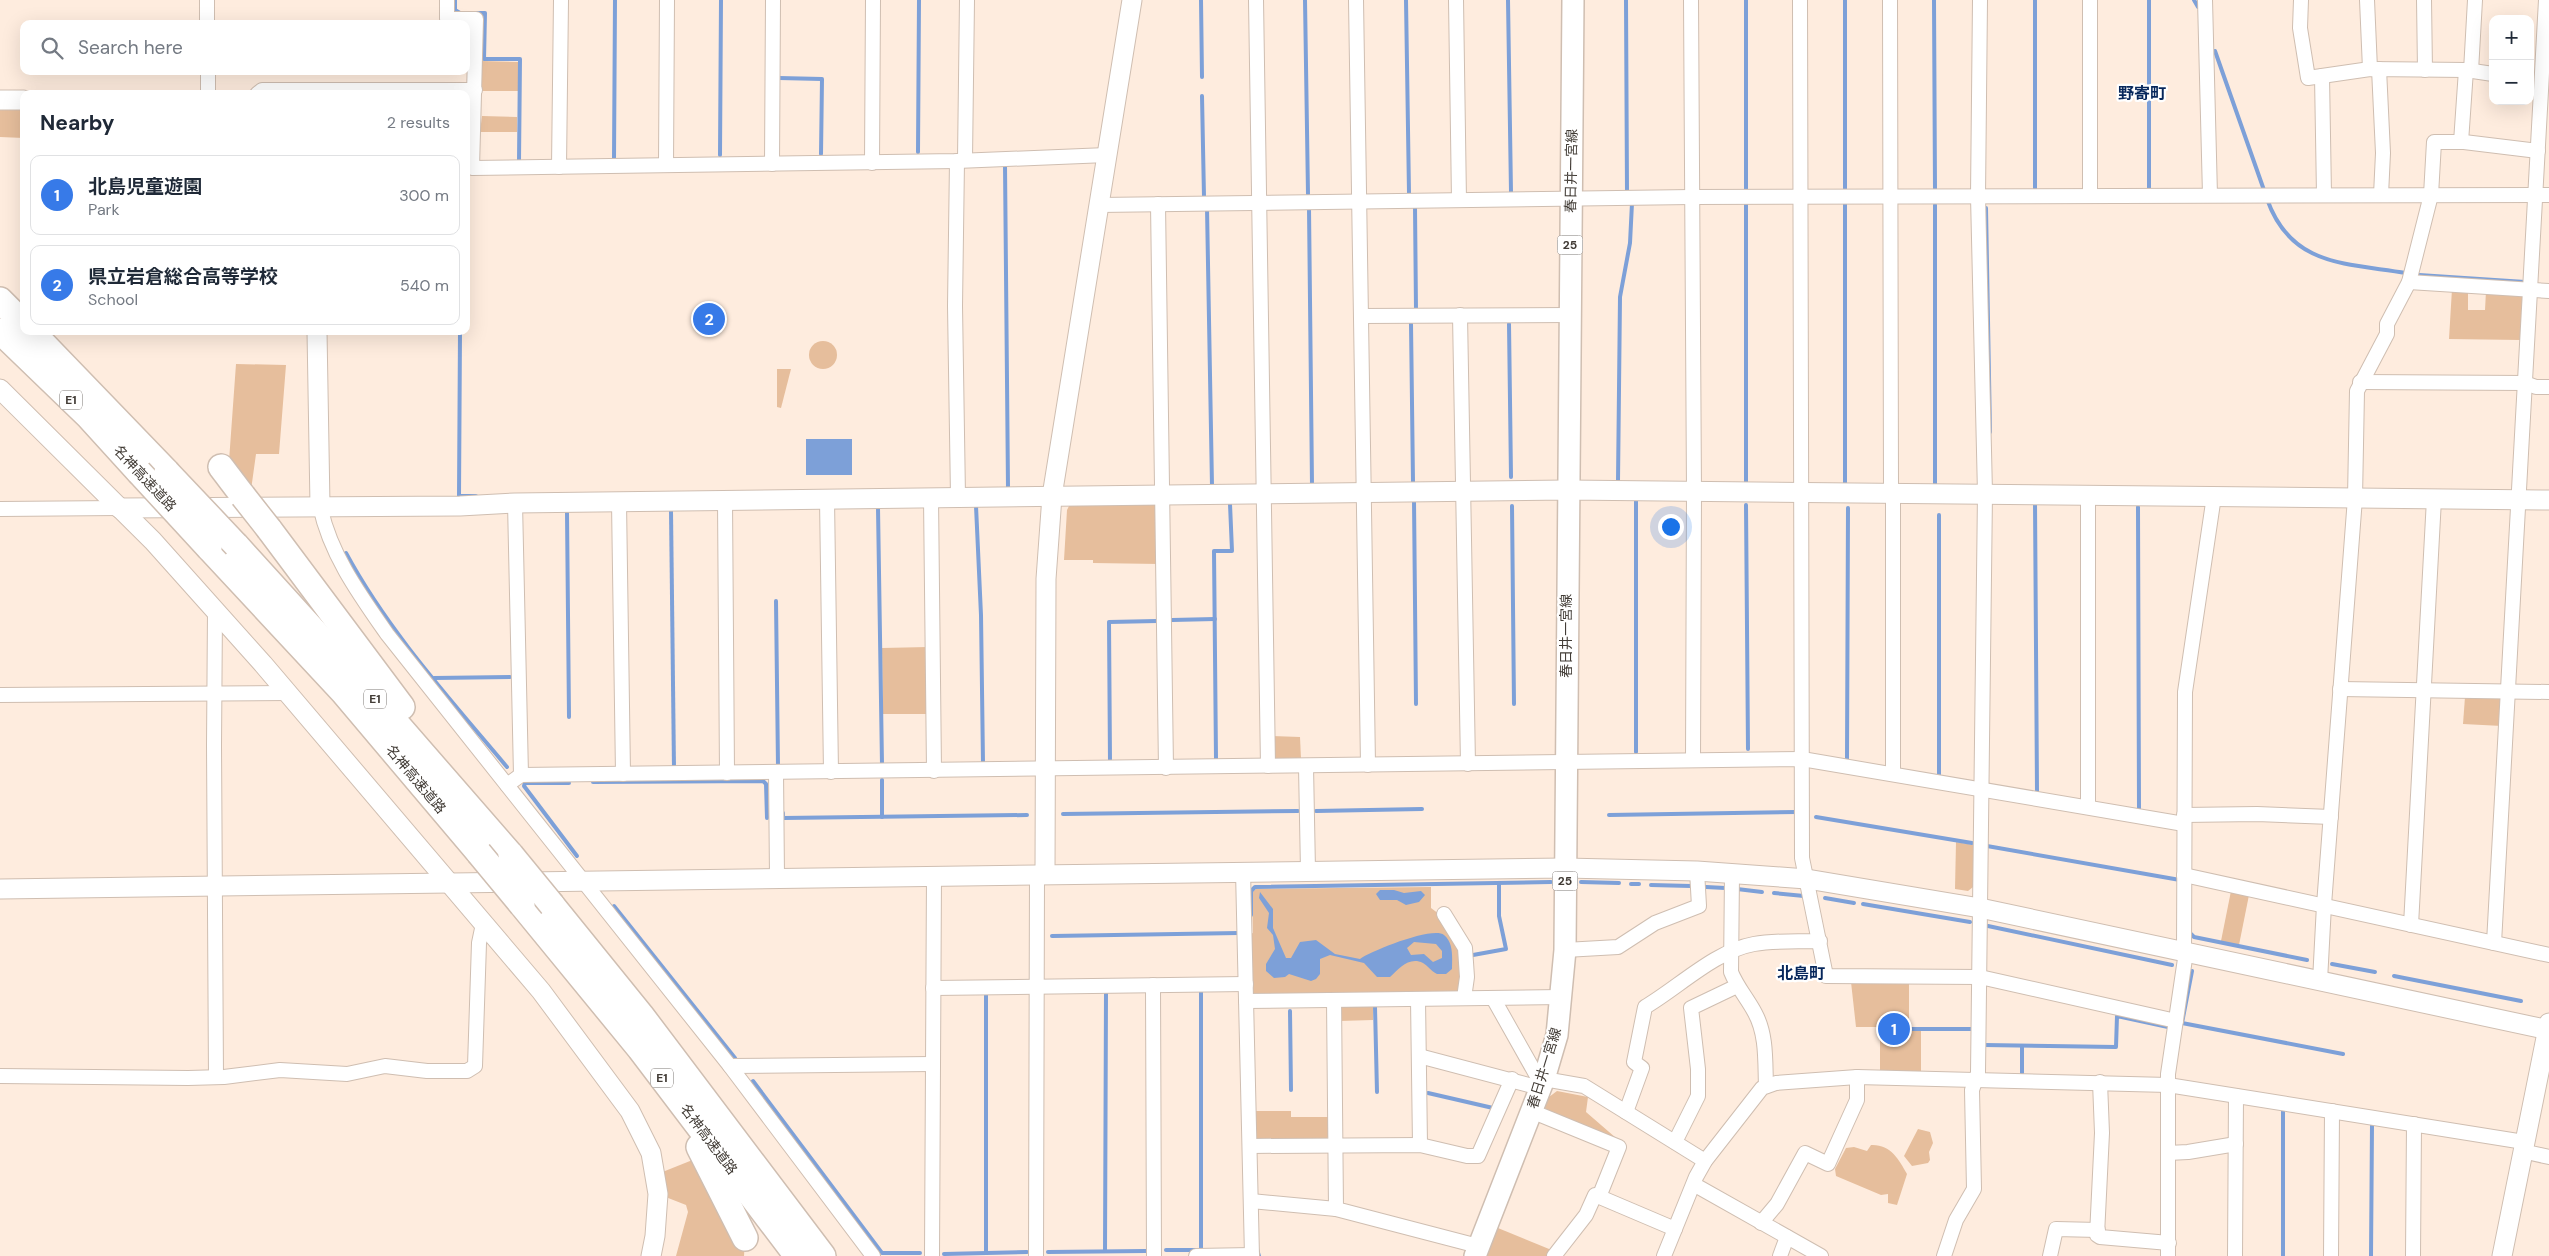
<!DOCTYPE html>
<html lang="en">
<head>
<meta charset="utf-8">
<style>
	:root { --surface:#fff; --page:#f2f2f3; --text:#1f2937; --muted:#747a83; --line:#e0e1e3; --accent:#377ae8 }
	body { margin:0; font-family:"DM Sans","Noto Sans JP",sans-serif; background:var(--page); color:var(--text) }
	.controls { position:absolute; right:15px; top:15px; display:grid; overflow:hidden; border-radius:10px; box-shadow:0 5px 20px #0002 }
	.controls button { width:45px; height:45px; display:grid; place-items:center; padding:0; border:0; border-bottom:1px solid var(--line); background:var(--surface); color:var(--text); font:25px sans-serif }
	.you { position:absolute; left:1670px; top:526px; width:18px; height:18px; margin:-12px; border:4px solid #fff; border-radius:50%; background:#1a73e8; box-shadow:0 0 0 8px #1a73e833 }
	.badge { display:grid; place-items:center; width:32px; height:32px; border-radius:50%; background:var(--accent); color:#fff; font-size:16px; font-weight:700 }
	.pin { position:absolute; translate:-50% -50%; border:2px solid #fff; box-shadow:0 1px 5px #0006 }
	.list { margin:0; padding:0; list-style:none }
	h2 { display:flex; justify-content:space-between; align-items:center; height:65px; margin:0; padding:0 20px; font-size:21px }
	h2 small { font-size:16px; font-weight:400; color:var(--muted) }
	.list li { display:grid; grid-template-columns:32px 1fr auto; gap:15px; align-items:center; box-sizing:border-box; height:80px; margin:0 10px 10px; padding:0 10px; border:1px solid var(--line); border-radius:10px }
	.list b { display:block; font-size:19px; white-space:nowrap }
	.list p { margin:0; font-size:16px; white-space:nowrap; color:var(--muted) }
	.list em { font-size:16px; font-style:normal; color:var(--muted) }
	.icon { flex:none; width:28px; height:28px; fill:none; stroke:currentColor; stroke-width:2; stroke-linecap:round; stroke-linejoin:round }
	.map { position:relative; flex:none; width:2549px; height:1256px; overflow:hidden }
	.search { position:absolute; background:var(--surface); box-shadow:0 5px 20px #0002; left:20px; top:20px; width:450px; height:55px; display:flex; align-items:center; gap:12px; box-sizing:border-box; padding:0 18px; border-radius:10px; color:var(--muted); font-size:19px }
	.panel { position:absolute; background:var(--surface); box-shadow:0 5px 20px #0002; left:20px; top:90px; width:450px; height:245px; border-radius:10px }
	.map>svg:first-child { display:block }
	.green { fill:#e6be9c }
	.water { fill:#7da0d8; fill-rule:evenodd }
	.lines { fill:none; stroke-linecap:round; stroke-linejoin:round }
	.stream { stroke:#7da0d8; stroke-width:4 }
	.street-casing { stroke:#cfbeb1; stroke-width:16 }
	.secondary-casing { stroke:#cfbeb1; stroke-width:21 }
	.primary-casing { stroke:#cfbeb1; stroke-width:24 }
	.highway-casing { stroke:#cfbeb1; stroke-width:28 }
	.street { stroke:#fff; stroke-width:14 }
	.secondary { stroke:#fff; stroke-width:19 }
	.primary { stroke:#fff; stroke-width:21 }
	.highway { stroke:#fff; stroke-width:25 }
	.highway-bridge-casing { stroke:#cfbeb1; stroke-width:28; stroke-linecap:butt }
	.highway-bridge { stroke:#fff; stroke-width:25 }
	.labels { text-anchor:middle; stroke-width:4.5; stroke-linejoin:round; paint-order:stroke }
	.shield { fill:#fff; stroke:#7b7672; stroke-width:1 }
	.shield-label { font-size:12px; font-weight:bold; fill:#423c36 }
	.street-label { font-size:14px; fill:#423c36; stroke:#fff }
	.quarter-label { font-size:16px; font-weight:bold; fill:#07275b; stroke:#fff }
</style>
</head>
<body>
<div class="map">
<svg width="2549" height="1256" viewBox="0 0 2549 1256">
	<rect width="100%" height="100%" fill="#feecde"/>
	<g class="green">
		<path d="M 482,61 L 518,62 L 518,91 L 482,91 Z"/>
		<path d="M 0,100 L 24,100 L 24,138 L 0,137 Z"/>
		<path d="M 482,116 L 517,117 L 517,132 L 480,132 Z"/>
		<path d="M 2452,289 L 2468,290 L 2468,310 L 2485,310 L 2486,291 L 2520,292 L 2524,296 L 2521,340 L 2449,339 Z"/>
		<circle cx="823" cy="355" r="14"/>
		<path d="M 236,364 L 286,365 L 279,454 L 256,454 L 251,490 L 229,461 Z"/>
		<path d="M 777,369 L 791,369 L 781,408 L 777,407 Z"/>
		<path d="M 1070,504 L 1154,504 L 1159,508 L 1159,564 L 1093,563 L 1093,560 L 1064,560 L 1067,510 Z"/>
		<path d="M 928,647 L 929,714 L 883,714 L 882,648 Z"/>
		<path d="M 2465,697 L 2500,698 L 2504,701 L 2502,726 L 2463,724 Z"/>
		<path d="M 1272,736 L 1300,737 L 1301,759 L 1277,760 L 1272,754 Z"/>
		<path d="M 1956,842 L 1974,845 L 1973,887 L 1968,891 L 1955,889 Z"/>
		<path d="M 1431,887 L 1431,908 L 1439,914 L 1461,952 L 1460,995 L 1255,996 L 1251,993 L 1250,934 L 1253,933 L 1252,892 L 1256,889 Z"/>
		<path d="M 2231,891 L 2249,895 L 2239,945 L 2221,941 Z"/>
		<path d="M 1851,982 L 1909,982 L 1909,1031 L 1921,1031 L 1921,1073 L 1880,1071 L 1880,1027 L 1856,1027 Z"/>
		<path d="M 1343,1005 L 1373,1005 L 1373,1020 L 1339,1021 L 1339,1009 Z"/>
		<path d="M 1557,1091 L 1588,1097 L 1586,1112 L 1616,1138 L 1614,1140 L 1547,1112 L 1544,1105 L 1549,1097 Z"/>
		<path d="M 1253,1111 L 1291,1111 L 1291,1117 L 1331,1117 L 1331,1134 L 1326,1139 L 1256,1140 L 1253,1137 Z"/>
		<path d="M 1918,1129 L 1930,1132 L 1933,1143 L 1929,1152 L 1930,1160 L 1928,1163 L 1912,1166 L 1904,1156 Z"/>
		<path d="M 1871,1145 C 1890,1144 1899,1159 1907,1174 L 1897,1205 L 1888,1203 L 1888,1194 L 1881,1195 L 1836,1176 L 1835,1169 L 1846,1148 L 1854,1147 L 1867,1151 Z"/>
		<path d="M 705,1155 L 745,1238 L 744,1256 L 676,1256 L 688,1212 L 686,1205 L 658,1194 L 655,1175 Z"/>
		<path d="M 1493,1226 L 1554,1251 L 1550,1256 L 1483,1256 Z"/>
	</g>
	<g class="water">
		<rect x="806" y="439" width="46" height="36"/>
		<path d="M 1380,890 L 1394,890 L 1404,893 L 1421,891 L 1425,895 L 1419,902 L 1406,905 L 1397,900 L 1380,900 L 1376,894 Z"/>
		<path d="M 1260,892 L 1273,909 L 1273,928 L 1286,958 L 1291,958 L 1300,942 L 1316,940 L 1335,954 L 1360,959 C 1371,951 1433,926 1444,935 C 1454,943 1452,958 1452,969 L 1446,974 L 1437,974 C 1431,971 1428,966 1423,963 C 1409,956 1399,969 1390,977 L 1377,977 L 1364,963 L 1330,955 L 1320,959 L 1320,974 L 1316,979 L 1311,981 L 1289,974 L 1285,977 L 1274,978 L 1266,971 L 1266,964 L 1275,949 L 1273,935 L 1267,928 L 1269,913 L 1259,898 ZM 1414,942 L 1436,944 L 1442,951 L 1442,958 L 1433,962 L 1424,954 L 1411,955 L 1407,948 Z"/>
	</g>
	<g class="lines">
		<g class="stream">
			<path d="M 455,0 L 455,10 L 460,13"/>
			<path d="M 1201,0 L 1202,77"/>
			<path d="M 1305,0 L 1308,194"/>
			<path d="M 1406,0 L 1409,193"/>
			<path d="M 1508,0 L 1511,192"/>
			<path d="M 1626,0 L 1627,193"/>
			<path d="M 1746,0 L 1746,191"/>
			<path d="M 1845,0 L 1845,190"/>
			<path d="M 1934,0 L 1935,191"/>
			<path d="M 2035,0 L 2035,190"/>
			<path d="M 2149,0 L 2149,189"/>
			<path d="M 2194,0 L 2198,7"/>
			<path d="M 475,13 L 485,13 L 484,59 L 520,59 L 519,161"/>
			<path d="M 2215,51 L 2265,193"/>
			<path d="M 779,78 L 822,79 L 821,154"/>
			<path d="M 1202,96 L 1204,197"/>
			<path d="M 918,152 L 919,0"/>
			<path d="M 720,155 L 721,0"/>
			<path d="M 614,159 L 615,0"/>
			<path d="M 1005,165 L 1008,488"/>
			<path d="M 466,180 L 466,178"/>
			<path d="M 2267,199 C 2291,267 2346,263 2406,273"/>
			<path d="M 1746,204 L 1746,482"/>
			<path d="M 1845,204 L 1845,485"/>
			<path d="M 1935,205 L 1935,484"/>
			<path d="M 1415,207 L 1416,310"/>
			<path d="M 1207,208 L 1212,486"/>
			<path d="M 1309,208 L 1312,485"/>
			<path d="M 1986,208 L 1990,432"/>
			<path d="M 2419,275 L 2525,282"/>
			<path d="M 1411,324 L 1413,482"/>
			<path d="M 1509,324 L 1511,477"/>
			<path d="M 460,331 L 459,496 L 476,496"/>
			<path d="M 1618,481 L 1620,297 L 1630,243 L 1632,203"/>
			<path d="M 1636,499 L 1636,752"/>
			<path d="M 1414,500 L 1416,704"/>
			<path d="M 2033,502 L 2035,502 L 2037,792"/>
			<path d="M 1746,505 L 1748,749"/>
			<path d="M 976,506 L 981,615 L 983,763"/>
			<path d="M 1512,506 L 1514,704"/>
			<path d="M 2138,507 L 2139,810"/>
			<path d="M 878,508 L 882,764"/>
			<path d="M 671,511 L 674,769"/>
			<path d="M 567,513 L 569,717"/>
			<path d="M 346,553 C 388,631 450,699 507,767"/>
			<path d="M 776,601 L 778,766"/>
			<path d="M 1172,620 L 1215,619"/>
			<path d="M 434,678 L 510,677"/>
			<path d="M 1216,759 L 1214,551 L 1232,551 L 1230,504"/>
			<path d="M 1847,759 L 1848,508"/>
			<path d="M 1110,763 L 1109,622 L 1157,621"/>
			<path d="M 1939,776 L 1939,515"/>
			<path d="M 882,780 L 882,817"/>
			<path d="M 593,782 L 763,781 L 766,784 L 767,818"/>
			<path d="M 569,783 L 525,783 L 524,786 L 577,856"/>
			<path d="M 1316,811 L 1422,809"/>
			<path d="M 783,813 L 783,818 L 1027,815"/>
			<path d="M 1063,814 L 1298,811"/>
			<path d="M 1609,815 L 1796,812"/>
			<path d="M 1816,817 L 1972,843"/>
			<path d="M 1987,846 L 2180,880 L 2180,882"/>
			<path d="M 1581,882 L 1619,883"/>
			<path d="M 1631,884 L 1639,884"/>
			<path d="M 1651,885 L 1691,886"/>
			<path d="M 1706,887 L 1725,888"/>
			<path d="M 1737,889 L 1762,892"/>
			<path d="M 1774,893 L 1804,896"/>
			<path d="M 1825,898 L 1854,903"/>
			<path d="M 1863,904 L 1970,922"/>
			<path d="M 614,906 L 735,1058"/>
			<path d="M 1251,915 L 1251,891 L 1255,887 L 1551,882"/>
			<path d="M 1988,926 L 2172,965"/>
			<path d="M 2191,934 L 2194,937 L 2307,960"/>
			<path d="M 1052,936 L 1239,933"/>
			<path d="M 1473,955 L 1506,949 L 1499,916 L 1499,883"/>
			<path d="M 2332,964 L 2375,972"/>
			<path d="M 2192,971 L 2182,1023 L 2343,1054"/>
			<path d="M 2394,976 L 2521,1001"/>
			<path d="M 1201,992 L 1201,1250"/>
			<path d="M 1375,1007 L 1377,1092"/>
			<path d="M 1290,1011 L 1291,1090"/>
			<path d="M 1912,1029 L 1971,1029"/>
			<path d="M 1984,1045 L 2116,1047 L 2117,1016 L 2168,1027"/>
			<path d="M 2022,1046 L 2022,1073"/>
			<path d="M 753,1081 L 882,1253 L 920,1253"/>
			<path d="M 1428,1093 L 1493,1108"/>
			<path d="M 1257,1249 L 1259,1256"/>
			<path d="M 1166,1250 L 1198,1250"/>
			<path d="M 1105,1251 L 1106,992"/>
			<path d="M 1048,1252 L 1146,1251"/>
			<path d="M 986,1253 L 986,994"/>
			<path d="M 944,1254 L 1027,1252"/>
			<path d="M 2283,1256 L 2283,1110"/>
			<path d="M 2371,1256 L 2372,1124"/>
		</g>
		<defs>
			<g id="street">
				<path d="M 207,0 L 207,24"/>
				<path d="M 447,0 L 447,19 L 476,19 L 472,168 L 957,161 L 1107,155"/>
				<path d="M 1256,0 L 1268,766"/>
				<path d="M 1356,0 L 1368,765"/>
				<path d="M 1456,0 L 1459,200"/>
				<path d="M 1691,0 L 1694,492 L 1693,760"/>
				<path d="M 1800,0 L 1802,858 L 1826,976 L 1980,977 L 2176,1021"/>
				<path d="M 1890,0 L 1891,492"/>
				<path d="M 2090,0 L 2090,195"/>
				<path d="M 2205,0 L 2210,195"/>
				<path d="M 2301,0 L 2300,28 L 2308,78 L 2370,69 L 2466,70 L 2493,74"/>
				<path d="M 2367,0 L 2370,69"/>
				<path d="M 2424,0 L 2425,70"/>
				<path d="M 2379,69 L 2383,153 L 2381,195"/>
				<path d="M 208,71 L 208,94"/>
				<path d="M 2471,71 L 2475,0"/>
				<path d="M 2322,76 L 2324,195"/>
				<path d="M 257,94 L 262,90 L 475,90"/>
				<path d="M 2461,142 L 2466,70"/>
				<path d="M 965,159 L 967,0"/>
				<path d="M 957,161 L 955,306 L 958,497"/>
				<path d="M 872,163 L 873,0"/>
				<path d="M 772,164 L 773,0"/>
				<path d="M 666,165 L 667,0"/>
				<path d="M 559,167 L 561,0"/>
				<path d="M 1158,204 L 1166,768"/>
				<path d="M 1099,205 L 1692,197 L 2549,195"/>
				<path d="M 2409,282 L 2549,291"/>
				<path d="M 1460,315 L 1468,764"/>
				<path d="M 1361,316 L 1569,315"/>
				<path d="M 2360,382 L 2525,383 L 2536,387 L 2549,387"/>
				<path d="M 931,498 L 934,771"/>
				<path d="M 827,499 L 831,772"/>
				<path d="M 725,501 L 727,773"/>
				<path d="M 619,502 L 623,774"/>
				<path d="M 515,503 L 521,775"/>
				<path d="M 320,506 C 330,554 359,594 387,634 L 730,1066 L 873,1256"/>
				<path d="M 0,509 L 119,508"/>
				<path d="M 215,611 L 214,745 L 216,1077"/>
				<path d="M 2340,689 L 2549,692"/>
				<path d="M 0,695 L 288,693"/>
				<path d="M 1306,766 L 1308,871"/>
				<path d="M 776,772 L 777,877"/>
				<path d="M 1893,774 L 1893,492"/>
				<path d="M 507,785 L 521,775 L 1802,759 L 2184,824"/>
				<path d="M 2088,807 L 2088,494"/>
				<path d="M 2184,815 L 2257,814 L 2331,817"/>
				<path d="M 1243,871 L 1252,1256"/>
				<path d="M 1732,874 L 1731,972 C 1737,987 1747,998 1755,1013 C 1767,1035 1765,1062 1766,1086"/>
				<path d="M 2184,875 L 2549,955"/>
				<path d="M 1444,914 L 1465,948 L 1467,977 L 1464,998"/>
				<path d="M 2411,925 L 2434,499"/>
				<path d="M 2494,943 L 2546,0"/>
				<path d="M 1565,950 L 1618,947 L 1655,923 L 1699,906 L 1697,871"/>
				<path d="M 2184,952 L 2185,692 L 2214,496"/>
				<path d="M 2320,981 L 2324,905 L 2355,498 L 2357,391 L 2387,334 L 2387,324 L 2409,282 L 2431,195 L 2434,142 L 2464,142 L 2538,151"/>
				<path d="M 1153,985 L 1154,1256"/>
				<path d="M 933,988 L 1246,984"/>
				<path d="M 1493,998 L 1542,1085"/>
				<path d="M 1418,999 L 1420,1145"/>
				<path d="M 1334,1000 L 1336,1209 L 1478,1246"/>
				<path d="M 1246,1001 L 1562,997"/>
				<path d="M 1419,1056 L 1540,1088"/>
				<path d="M 730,1066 L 933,1064"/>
				<path d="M 0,1076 L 188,1078 L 224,1077 L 280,1070 L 347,1074 L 385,1066 L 427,1071 L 467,1071 L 475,1066 L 479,943 L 483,924"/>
				<path d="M 1544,1079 L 1584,1086 L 1705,1161"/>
				<path d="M 2100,1082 L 2102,1133 L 2097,1235 L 2100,1237 L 2169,1243"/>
				<path d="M 1531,1111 L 1619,1147 L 1599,1197"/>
				<path d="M 1626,1112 L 1642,1068 L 1634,1062 L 1645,1007 C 1679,987 1715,951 1754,944 C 1775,940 1799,942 1820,941"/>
				<path d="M 1675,1142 L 1698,1096 L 1698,1069 L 1691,1008 L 1737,986"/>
				<path d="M 1250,1146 L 1420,1145 L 1467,1156 L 1478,1156 L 1512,1079"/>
				<path d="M 2522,1151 L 2549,1157"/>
				<path d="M 2168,1153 L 2188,1152 L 2236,1144"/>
				<path d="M 1695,1185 L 1821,1256"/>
				<path d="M 1251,1201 L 1336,1209"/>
				<path d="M 1761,1223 L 1777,1204 L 1805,1153 L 1828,1164 L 1857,1100 L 1857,1077"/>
				<path d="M 932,1256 L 934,875"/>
				<path d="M 1036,1256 L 1037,874"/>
				<path d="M 1196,1256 L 1252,1255"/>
				<path d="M 1554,1256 L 1586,1215 L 1595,1195 L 1675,1229"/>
				<path d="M 1664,1256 L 1696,1177 L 1705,1161 L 1762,1088 L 1776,1083 L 1857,1077 L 2168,1085 L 2524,1142"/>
				<path d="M 1780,1256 L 1787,1237"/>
				<path d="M 1944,1256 L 1956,1220 L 1974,1189 L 1972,1090 L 1978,1073 L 1985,493 L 1978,196 L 1980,0"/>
				<path d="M 2050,1256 L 2056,1229 L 2098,1230"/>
				<path d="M 2168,1256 L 2168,1074 L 2186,952"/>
				<path d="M 2235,1256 L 2236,1096"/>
				<path d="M 2331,1256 L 2332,1111"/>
				<path d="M 2413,1256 L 2414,1124"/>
			</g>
			<g id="secondary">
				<path d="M 0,100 L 24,100"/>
				<path d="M 317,331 L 320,506"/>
				<path d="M 0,389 L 153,541 L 263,664 L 541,991 L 630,1111 L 651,1153 L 658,1194 L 655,1236 L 651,1256"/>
				<path d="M 119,508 L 460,506 L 515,503 L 1567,490 L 2549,500"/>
				<path d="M 1045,874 L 1046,579 L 1052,496 L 1132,0"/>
				<path d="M 0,889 L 1565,868 L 1697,871 L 1807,879 L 1980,908 L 2549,1030"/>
				<path d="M 2502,1256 L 2549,1023"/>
			</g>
			<path id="primary" d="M 1475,1256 L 1544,1079 L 1557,1035 L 1565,950 L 1573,0"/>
			<g id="highway">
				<path d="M 0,300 L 24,324"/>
				<path d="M 0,331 L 89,417 L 139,472"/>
				<path d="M 31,331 L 167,472"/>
				<path d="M 221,467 L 243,496"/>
				<path d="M 269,529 L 402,707"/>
				<path d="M 236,545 L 363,685 L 511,855"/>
				<path d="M 209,548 L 343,692 L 479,853"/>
				<path d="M 522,905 L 640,1049 L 797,1256"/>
				<path d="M 552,905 L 641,1015 L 823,1256"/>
				<path d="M 699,1147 L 745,1238"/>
			</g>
		</defs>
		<use href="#street" class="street-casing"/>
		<use href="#secondary" class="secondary-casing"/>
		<use href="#primary" class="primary-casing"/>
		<use href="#highway" class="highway-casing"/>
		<use href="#street" class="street"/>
		<use href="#secondary" class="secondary"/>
		<use href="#primary" class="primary"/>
		<use href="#highway" class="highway"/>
		<defs>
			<g id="highway-bridge">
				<path d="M 139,472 L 209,548"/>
				<path d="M 167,472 L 236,545"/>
				<path d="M 243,496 L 269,529"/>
				<path d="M 479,853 L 522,905"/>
				<path d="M 511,855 L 552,905"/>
			</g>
		</defs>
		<use href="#highway-bridge" class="highway-bridge-casing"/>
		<use href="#highway-bridge" class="highway-bridge"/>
	</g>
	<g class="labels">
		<g class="shield">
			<rect x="1557.5" y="235.5" width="25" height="19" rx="4"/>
			<rect x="60" y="390.5" width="22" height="19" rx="4"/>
			<rect x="364" y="689.5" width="22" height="19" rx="4"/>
			<rect x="1552.5" y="871.5" width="25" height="19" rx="4"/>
			<rect x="651" y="1068.5" width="22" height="19" rx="4"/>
		</g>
		<g class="shield-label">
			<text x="1570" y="249">25</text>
			<text x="71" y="404">E1</text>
			<text x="375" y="703">E1</text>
			<text x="1565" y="885">25</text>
			<text x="662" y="1082">E1</text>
		</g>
		<g class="street-label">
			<text transform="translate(1571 171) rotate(-89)" y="5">春日井一宮線</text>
			<text transform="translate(145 478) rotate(47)" y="5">名神高速道路</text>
			<text transform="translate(1566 636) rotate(-90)" y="5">春日井一宮線</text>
			<text transform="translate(416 779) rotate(50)" y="5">名神高速道路</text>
			<text transform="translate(1544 1068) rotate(-73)" y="5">春日井一宮線</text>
			<text transform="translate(709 1139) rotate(53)" y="5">名神高速道路</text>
		</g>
		<g class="quarter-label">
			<text x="2142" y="99">野寄町</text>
			<text x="1801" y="979">北島町</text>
		</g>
	</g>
</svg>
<div class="controls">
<button>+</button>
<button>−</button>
</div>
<div class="you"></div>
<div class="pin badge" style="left:1894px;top:1029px">1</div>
<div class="pin badge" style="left:709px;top:319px">2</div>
<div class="search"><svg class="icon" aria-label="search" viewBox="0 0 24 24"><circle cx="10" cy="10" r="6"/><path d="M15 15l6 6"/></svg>Search here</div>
<section class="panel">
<h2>Nearby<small>2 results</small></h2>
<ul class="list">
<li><span class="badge">1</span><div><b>北島児童遊園</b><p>Park</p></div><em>300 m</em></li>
<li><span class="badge">2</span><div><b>県立岩倉総合高等学校</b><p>School</p></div><em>540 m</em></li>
</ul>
</section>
</div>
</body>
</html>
